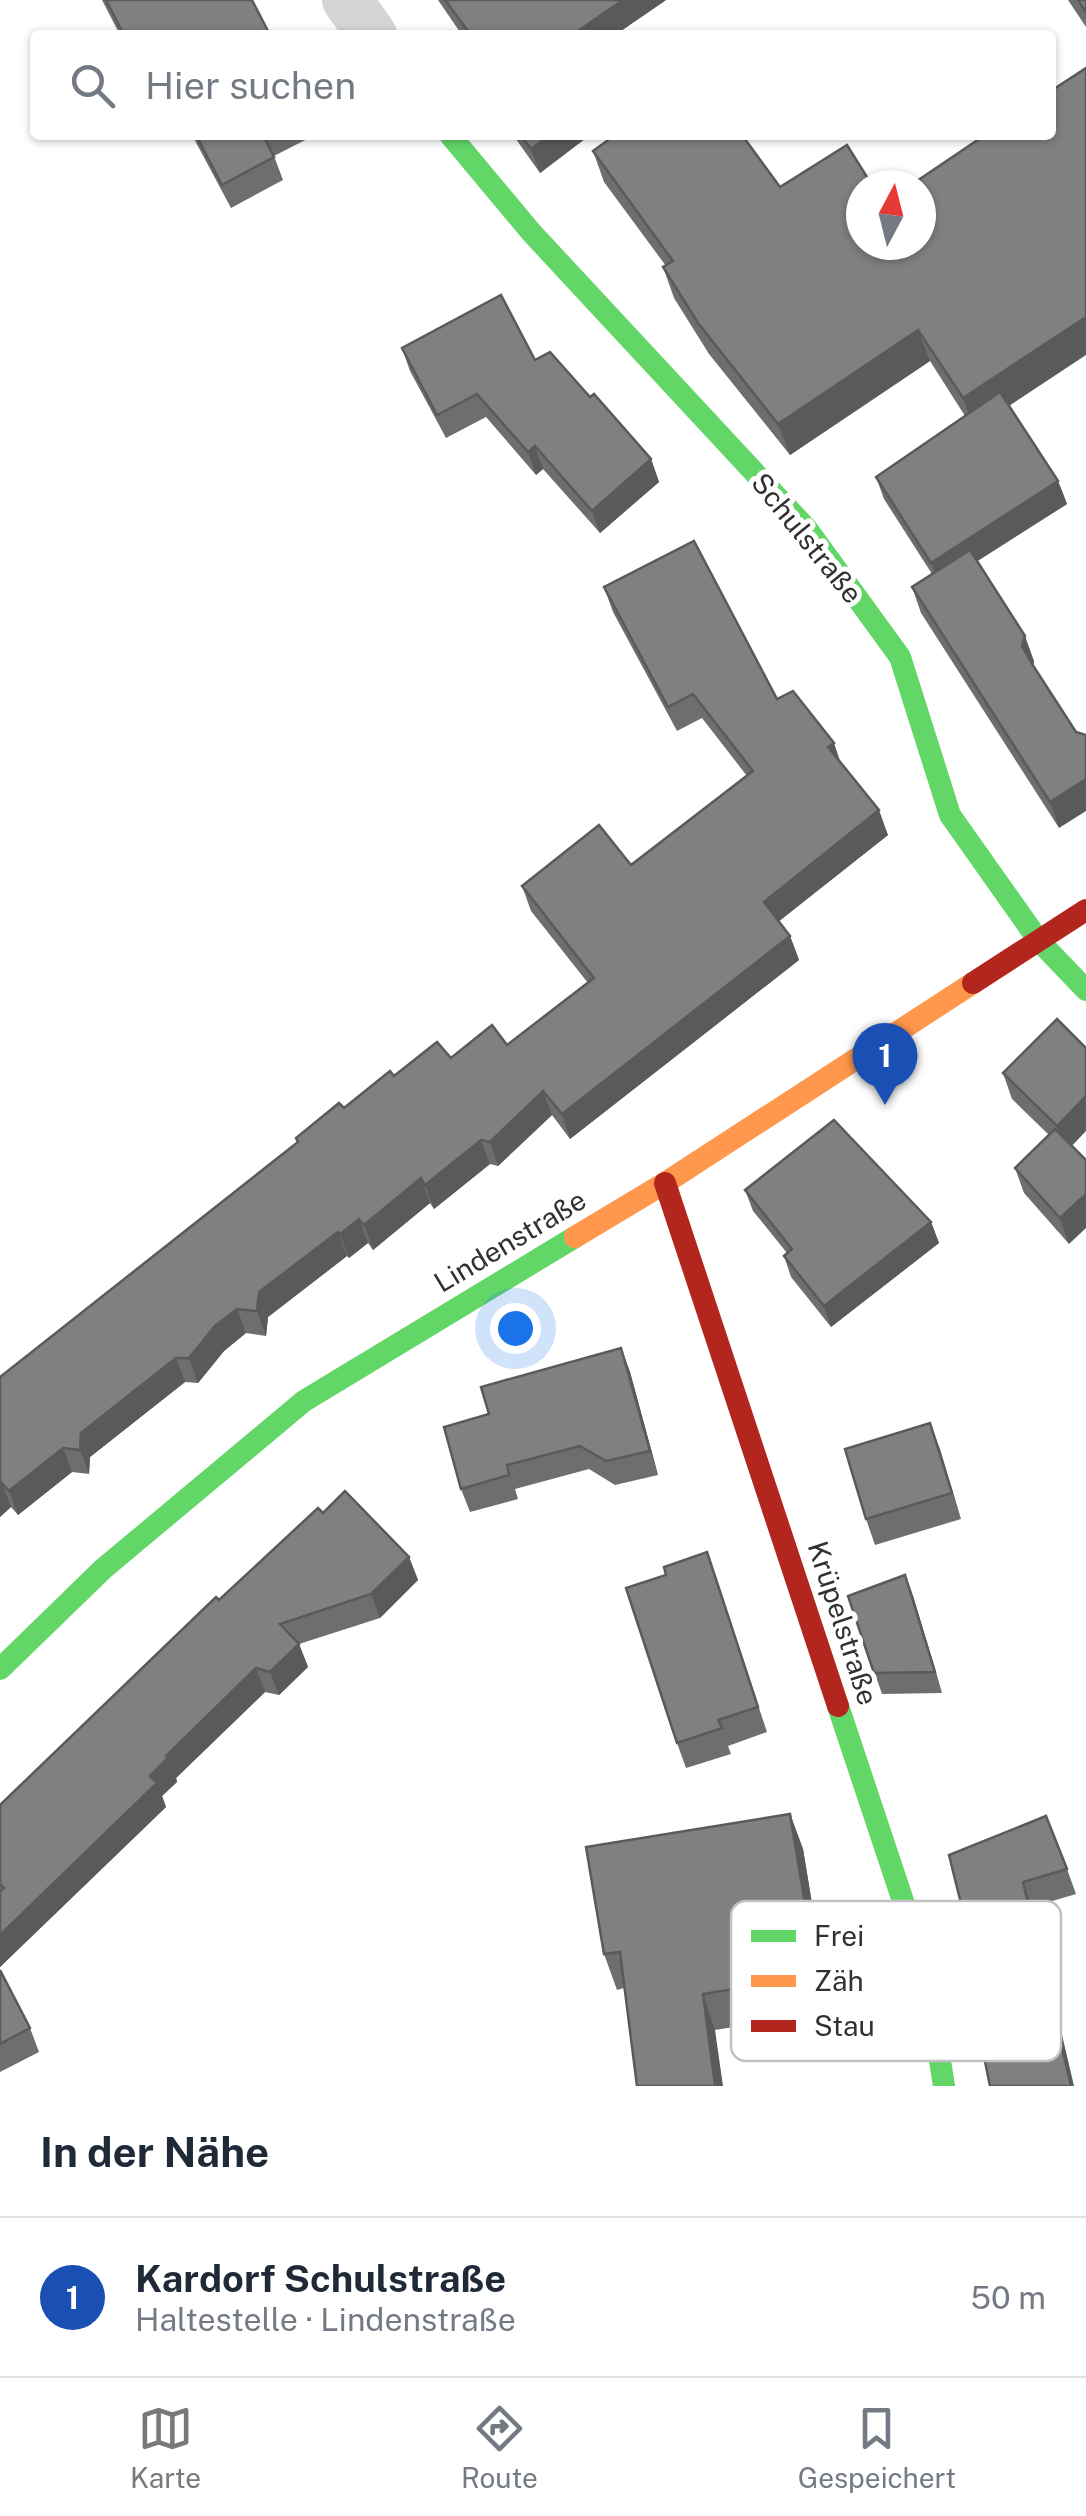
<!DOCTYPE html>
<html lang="de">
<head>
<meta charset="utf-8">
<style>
	:root { --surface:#fff; --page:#f6f6f7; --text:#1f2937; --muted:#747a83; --line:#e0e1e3; --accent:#797979 }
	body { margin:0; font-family:"Public Sans",sans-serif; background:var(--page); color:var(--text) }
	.compass { position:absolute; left:846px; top:170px; width:90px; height:90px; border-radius:50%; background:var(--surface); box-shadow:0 2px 8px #0004; rotate:7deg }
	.you { position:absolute; left:515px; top:1328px; width:35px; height:35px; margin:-25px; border:8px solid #fff; border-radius:50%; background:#1a73e8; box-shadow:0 0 0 15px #1a73e833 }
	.badge { display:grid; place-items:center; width:65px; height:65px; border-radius:50%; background:var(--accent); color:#fff; font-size:32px; font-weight:700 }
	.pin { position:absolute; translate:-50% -82px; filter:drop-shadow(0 2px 5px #0008) }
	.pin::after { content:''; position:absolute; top:52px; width:35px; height:30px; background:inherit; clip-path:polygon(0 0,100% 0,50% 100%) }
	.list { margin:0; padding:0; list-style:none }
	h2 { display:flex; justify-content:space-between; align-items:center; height:130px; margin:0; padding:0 40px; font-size:42px }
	h2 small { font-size:32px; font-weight:400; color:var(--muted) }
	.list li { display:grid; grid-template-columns:65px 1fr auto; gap:30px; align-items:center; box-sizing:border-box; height:160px; padding:0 40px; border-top:2px solid var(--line) }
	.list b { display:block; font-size:38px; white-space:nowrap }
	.list p { margin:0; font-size:32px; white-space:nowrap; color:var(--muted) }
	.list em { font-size:32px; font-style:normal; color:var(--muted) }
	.icon { flex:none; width:55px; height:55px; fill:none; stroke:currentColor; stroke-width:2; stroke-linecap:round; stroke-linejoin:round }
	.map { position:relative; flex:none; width:1086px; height:2086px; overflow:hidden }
	.search { position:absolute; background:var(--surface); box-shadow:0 2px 8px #0004; left:30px; right:30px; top:30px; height:110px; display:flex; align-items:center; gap:25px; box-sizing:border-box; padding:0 35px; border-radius:10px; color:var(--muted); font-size:38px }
	.sheet { height:290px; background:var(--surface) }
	nav { display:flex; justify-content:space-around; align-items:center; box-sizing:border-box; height:140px; border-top:2px solid var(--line); background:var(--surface); font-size:28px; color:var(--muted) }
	nav a { display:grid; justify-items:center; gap:5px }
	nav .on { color:var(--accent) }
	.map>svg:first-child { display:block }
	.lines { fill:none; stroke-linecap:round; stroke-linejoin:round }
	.street { stroke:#d5d5d5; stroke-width:50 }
	.fast { stroke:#63d668; stroke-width:22 }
	.slow { stroke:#ff974d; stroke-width:22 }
	.jam { stroke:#b3261e; stroke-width:22 }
	.wall { fill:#6e6e6e }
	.shaded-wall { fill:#5a5a5a }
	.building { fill:#808080; stroke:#5a5a5a; stroke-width:2.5 }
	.labels { text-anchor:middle; stroke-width:10; stroke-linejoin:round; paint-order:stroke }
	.street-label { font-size:28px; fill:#313131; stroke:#fff }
	.key { fill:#fff; stroke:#c1c1c1; stroke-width:2.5 }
	.key-label { font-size:28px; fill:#313131 }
</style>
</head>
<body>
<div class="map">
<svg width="1086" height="2086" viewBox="0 0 1086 2086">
	<rect width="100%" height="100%" fill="#fff"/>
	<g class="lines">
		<path class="street" d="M 347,0 L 372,35"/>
		<g class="fast">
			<path d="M 450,135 L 531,232 L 807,529 L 900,657 L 950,815 L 1039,941 L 1086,990"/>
			<path d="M 0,1669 L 103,1569 L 304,1401 L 575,1237"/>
			<path d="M 838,1706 L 925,1967 L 944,2086"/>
		</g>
		<path class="slow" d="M 575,1237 L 665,1183 L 973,983"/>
		<g class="jam">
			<path d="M 973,983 L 1086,910"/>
			<path d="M 665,1183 L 838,1706"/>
		</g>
	</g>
	<g class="wall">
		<path d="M 102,0 L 252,0 L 270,35 L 120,35 Z"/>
		<path d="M 438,0 L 666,0 L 615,35 L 462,35 Z"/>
		<path d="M 1068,0 L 1086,0 L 1086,27 Z"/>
		<path d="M 192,135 L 315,135 L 274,156 L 283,180 L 231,208 Z"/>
		<path d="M 513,135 L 590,135 L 540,173 Z"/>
		<path d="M 593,151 L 780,187 L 1009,406 L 1058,481 L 1067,504 L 977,561 L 1034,661 L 1033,665 L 1059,828 L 921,613 L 912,587 L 932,574 L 884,499 L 876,477 L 965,416 L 930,361 L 790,455 L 709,354 L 674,298 L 663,267 L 666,266 L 604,182 Z"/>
		<path d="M 402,348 L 535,360 L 590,397 L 651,459 L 659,482 L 600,533 L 543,469 L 536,475 L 486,417 L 446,438 L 410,371 Z"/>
		<path d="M 604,587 L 777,699 L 841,763 L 888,835 L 779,921 L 790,936 L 799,960 L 570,1139 L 552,1115 L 498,1166 L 490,1164 L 434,1209 L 430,1203 L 373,1250 L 368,1243 L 349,1258 L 347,1256 L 268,1317 L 266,1336 L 246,1333 L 224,1351 L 198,1383 L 185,1382 L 90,1457 L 89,1474 L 72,1472 L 18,1515 L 11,1507 L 0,1517 L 0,1377 L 297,1143 L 296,1138 L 394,1076 L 451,1058 L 507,1045 L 588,983 L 531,911 L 522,886 L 631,865 L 747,776 L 702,718 L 677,731 L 613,612 Z"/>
		<path d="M 1057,1019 L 1072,1146 L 1069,1244 L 1024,1193 L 1015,1168 L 1049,1135 L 1012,1099 L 1003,1073 Z"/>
		<path d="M 745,1190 L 931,1222 L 939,1243 L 831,1327 L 791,1277 L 784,1256 L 787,1253 L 753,1211 Z"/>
		<path d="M 621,1348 L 630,1372 L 658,1475 L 615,1485 L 589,1469 L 515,1489 L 518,1499 L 470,1512 L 461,1489 L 489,1414 Z"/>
		<path d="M 930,1423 L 961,1519 L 875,1545 L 866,1519 Z"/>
		<path d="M 323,1513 L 409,1557 L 418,1580 L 380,1618 L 299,1644 L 308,1667 L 279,1695 L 265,1692 L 176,1778 L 177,1782 L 162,1796 L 166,1807 L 0,1967 L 0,1805 L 219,1600 Z"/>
		<path d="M 905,1575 L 913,1596 L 942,1693 L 882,1694 L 848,1596 Z"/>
		<path d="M 716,1578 L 767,1732 L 728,1746 L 731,1754 L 686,1768 L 677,1743 Z"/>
		<path d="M 790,1814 L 803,1849 L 818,1940 L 801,1943 L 813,2014 L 715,2030 L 624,1988 L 617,1990 L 604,1954 Z"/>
		<path d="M 949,1855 L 1067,1869 L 1076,1894 L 1032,1907 L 983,2032 L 974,1956 Z"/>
		<path d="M 0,1970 L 30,2028 L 39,2052 L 0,2072 Z"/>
	</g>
	<g class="shaded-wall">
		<path d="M 623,0 L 666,0 L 615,35 L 572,35 Z"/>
		<path d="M 550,135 L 590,135 L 540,173 L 531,149 Z"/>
		<path d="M 1086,317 L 1086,355 L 974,429 L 963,398 Z"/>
		<path d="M 918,330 L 930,361 L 790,455 L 778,424 Z"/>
		<path d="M 535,446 L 543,469 L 536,475 L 528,452 Z"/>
		<path d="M 651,459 L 659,482 L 600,533 L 592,511 Z"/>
		<path d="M 1058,481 L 1067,504 L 940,585 L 931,563 Z"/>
		<path d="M 1025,636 L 1034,661 L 1032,672 L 1022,646 Z"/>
		<path d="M 834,743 L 842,767 L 828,747 Z"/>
		<path d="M 1086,779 L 1086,811 L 1059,828 L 1050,802 Z"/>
		<path d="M 879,810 L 888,835 L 773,926 L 764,902 Z"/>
		<path d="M 790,936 L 799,960 L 570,1139 L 562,1114 Z"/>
		<path d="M 543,1091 L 552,1115 L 498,1166 L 490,1142 Z"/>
		<path d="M 1086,1096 L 1086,1131 L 1066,1152 L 1057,1126 Z"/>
		<path d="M 481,1140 L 490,1164 L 434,1209 L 425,1185 Z"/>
		<path d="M 421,1178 L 430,1203 L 373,1250 L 364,1225 Z"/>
		<path d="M 1086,1194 L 1086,1228 L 1069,1244 L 1060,1218 Z"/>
		<path d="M 359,1219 L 368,1243 L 349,1258 L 340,1234 Z"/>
		<path d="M 931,1222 L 939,1243 L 831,1327 L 824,1306 Z"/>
		<path d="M 338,1232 L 347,1256 L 268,1317 L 266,1336 L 257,1311 L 259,1292 Z"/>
		<path d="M 237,1309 L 246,1333 L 224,1351 L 198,1383 L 189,1358 L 215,1326 Z"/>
		<path d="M 621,1348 L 630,1372 L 658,1475 L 650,1451 Z"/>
		<path d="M 176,1358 L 185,1382 L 90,1457 L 89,1474 L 80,1450 L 81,1433 Z"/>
		<path d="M 930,1423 L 940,1449 L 961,1519 L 952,1493 Z"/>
		<path d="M 63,1448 L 72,1472 L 18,1515 L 9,1491 Z"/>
		<path d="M 2,1483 L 11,1507 L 0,1517 L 0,1485 Z"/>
		<path d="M 409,1557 L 418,1580 L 380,1618 L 371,1594 Z"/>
		<path d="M 905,1575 L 913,1596 L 942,1693 L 935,1672 Z"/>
		<path d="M 299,1644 L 308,1667 L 279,1695 L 270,1672 Z"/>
		<path d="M 256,1668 L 265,1692 L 176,1778 L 177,1782 L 162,1796 L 166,1807 L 0,1967 L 0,1935 L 150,1776 L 166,1756 Z"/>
		<path d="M 790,1814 L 803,1849 L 818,1940 L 805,1904 Z"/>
		<path d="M 1023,1882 L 1032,1907 L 1074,2086 L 1071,2086 Z"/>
		<path d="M 788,1907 L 801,1943 L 813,2014 L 800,1978 Z"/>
		<path d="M 703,1994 L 715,2030 L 723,2086 L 715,2086 Z"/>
	</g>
	<g class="building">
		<path d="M 106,0 L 252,0 L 270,35 L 136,35 L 134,32 L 124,35 Z"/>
		<path d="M 445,0 L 623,0 L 572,35 L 471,35 Z"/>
		<path d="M 1078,0 L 1086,0 L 1086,12 Z"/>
		<path d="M 1086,68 L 1086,317 L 963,398 L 918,330 L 778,424 L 698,323 L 663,267 L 673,261 L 593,151 L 615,135 L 742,135 L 780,187 L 847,145 L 872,185 L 861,185 L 861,245 L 921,245 L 921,185 L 911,185 L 985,135 L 1051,135 L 1051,91 Z"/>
		<path d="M 196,135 L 263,135 L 274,157 L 222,185 Z"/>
		<path d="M 521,135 L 550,135 L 531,149 Z"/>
		<path d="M 501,295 L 535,360 L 550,352 L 590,397 L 594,394 L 651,459 L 592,511 L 535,446 L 528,452 L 477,394 L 437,415 L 402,348 Z"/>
		<path d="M 1000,392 L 1058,481 L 931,563 L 876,477 Z"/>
		<path d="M 694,541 L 777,699 L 793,691 L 834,743 L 828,747 L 879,810 L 764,902 L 790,936 L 562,1114 L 543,1091 L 490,1142 L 481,1140 L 425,1185 L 421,1178 L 364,1225 L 359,1219 L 340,1234 L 338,1232 L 259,1292 L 257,1311 L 237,1309 L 215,1326 L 189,1358 L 176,1358 L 81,1433 L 80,1450 L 63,1448 L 9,1491 L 2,1483 L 0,1485 L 0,1377 L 298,1142 L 296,1138 L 339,1103 L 344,1108 L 390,1071 L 394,1076 L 437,1042 L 451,1058 L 492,1025 L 507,1045 L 594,978 L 522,886 L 599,825 L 631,865 L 753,771 L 693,694 L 668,707 L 604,587 Z"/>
		<path d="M 970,550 L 1025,636 L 1022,646 L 1034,667 L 1076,732 L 1086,735 L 1086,779 L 1050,802 L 912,587 Z"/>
		<path d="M 1057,1019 L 1086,1048 L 1086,1096 L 1057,1126 L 1003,1073 Z"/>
		<path d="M 834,1120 L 931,1222 L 824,1306 L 784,1256 L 792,1249 L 745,1190 Z"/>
		<path d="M 1055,1129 L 1086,1160 L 1086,1194 L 1060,1218 L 1015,1168 Z"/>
		<path d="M 621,1348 L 650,1451 L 606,1461 L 580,1446 L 507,1465 L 509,1475 L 461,1489 L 444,1427 L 489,1414 L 481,1387 Z"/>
		<path d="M 930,1423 L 952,1493 L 866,1519 L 845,1449 Z"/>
		<path d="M 345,1491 L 409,1557 L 371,1594 L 280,1624 L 299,1644 L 270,1672 L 256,1668 L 166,1756 L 168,1758 L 150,1776 L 157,1783 L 0,1935 L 0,1891 L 4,1888 L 0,1884 L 0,1805 L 216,1597 L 219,1600 L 318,1508 L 323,1513 Z"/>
		<path d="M 707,1552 L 758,1707 L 718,1720 L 722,1728 L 677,1743 L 626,1588 L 666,1575 L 664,1567 Z"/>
		<path d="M 905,1575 L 935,1672 L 874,1673 L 848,1596 Z"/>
		<path d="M 790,1814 L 805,1904 L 788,1907 L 800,1978 L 703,1994 L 715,2086 L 637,2086 L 620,1952 L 604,1954 L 586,1847 Z"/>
		<path d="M 1046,1816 L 1067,1869 L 1023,1882 L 1071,2086 L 990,2086 L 979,2032 L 983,2032 L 963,1960 L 974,1956 L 949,1855 Z"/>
		<path d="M 0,1970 L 30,2028 L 0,2044 Z"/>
	</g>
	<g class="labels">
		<g class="street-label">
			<text transform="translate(807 538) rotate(51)" y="10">Schulstraße</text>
			<text transform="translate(510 1241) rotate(-31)" y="10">Lindenstraße</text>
			<text transform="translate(843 1623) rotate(72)" y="10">Krüpelstraße</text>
		</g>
	</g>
	<rect x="731" y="1901" width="330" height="160" rx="15" class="key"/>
	<rect x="751" y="1930" width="45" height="12" fill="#63d668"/>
	<rect x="751" y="1975" width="45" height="12" fill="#ff974d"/>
	<rect x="751" y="2020" width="45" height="12" fill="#b3261e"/>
	<g class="key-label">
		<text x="814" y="1946">Frei</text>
		<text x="814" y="1991">Zäh</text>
		<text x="814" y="2036">Stau</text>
	</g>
</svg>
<svg class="compass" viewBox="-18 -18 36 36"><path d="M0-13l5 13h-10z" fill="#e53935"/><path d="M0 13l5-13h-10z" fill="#747a83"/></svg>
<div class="you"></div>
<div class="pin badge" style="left:885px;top:1105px;background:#1a4fb4">1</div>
<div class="search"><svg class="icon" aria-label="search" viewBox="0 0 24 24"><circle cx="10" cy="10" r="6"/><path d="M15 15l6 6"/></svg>Hier suchen</div>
</div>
<section class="sheet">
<h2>In der Nähe<small></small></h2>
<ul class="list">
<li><span class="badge" style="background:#1a4fb4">1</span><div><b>Kardorf Schulstraße</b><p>Haltestelle · Lindenstraße</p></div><em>50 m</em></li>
</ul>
</section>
<nav>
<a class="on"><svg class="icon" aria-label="map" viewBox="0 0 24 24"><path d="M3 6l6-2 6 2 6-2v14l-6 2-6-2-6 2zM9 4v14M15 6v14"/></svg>Karte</a>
<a><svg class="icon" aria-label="directions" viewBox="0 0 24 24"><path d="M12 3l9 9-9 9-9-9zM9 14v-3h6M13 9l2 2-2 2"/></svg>Route</a>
<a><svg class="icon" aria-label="saved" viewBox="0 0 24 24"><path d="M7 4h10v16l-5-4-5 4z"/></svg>Gespeichert</a>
</nav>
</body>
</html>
